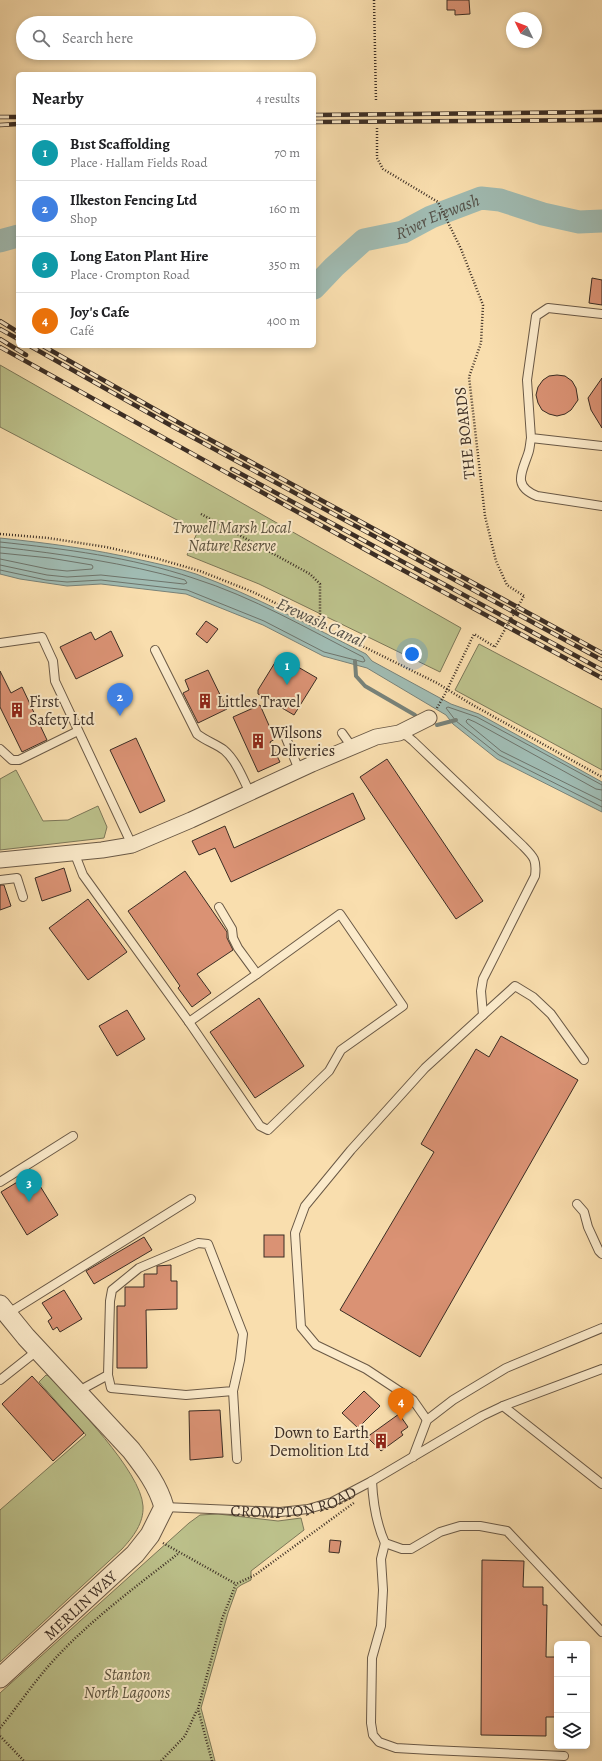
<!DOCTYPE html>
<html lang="en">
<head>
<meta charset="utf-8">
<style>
	:root { --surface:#fff; --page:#f6f6f6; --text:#202124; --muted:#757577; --line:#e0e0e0; --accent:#1a73e8 }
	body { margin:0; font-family:Alegreya,serif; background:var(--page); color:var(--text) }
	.controls { position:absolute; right:12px; bottom:12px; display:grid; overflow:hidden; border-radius:6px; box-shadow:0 2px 6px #0003 }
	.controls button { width:36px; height:36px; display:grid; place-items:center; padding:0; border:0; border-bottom:1px solid var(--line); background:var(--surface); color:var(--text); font:20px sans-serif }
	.compass { position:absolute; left:506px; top:12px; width:36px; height:36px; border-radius:50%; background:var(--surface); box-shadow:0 2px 6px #0003; rotate:313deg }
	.you { position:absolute; left:412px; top:654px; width:14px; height:14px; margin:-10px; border:3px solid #fff; border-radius:50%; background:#1a73e8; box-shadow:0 0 0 6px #1a73e833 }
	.badge { display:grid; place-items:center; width:26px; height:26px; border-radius:50%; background:var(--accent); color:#fff; font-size:13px; font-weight:700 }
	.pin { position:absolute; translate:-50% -33px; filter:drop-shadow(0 1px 2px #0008) }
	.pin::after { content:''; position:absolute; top:21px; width:14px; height:12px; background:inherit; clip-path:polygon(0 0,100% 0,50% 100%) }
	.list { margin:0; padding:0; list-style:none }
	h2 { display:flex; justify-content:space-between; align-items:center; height:52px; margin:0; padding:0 16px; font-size:17px }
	h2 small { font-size:13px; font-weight:400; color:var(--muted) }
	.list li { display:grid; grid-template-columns:26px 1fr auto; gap:12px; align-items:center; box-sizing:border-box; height:56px; padding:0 16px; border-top:1px solid var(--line) }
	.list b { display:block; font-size:15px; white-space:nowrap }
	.list p { margin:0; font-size:13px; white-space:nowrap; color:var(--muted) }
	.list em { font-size:13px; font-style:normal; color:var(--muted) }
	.icon { flex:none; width:22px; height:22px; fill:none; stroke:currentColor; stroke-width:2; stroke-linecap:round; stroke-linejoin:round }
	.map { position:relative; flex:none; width:602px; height:1761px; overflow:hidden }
	.search { position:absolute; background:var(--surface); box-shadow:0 2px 6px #0003; left:16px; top:16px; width:300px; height:44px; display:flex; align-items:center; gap:10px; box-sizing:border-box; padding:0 14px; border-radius:22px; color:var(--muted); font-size:15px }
	.panel { position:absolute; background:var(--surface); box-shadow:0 2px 6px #0003; left:16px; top:72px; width:300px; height:276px; border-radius:6px }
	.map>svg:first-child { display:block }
	.green { fill:#bcc18b; stroke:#7c7758 }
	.water { fill:#a0bbb2; stroke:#788279 }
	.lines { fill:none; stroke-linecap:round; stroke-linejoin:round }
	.shore { stroke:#6e746b; stroke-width:1 }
	.stream { stroke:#788279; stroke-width:4 }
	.river { stroke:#a0bbb2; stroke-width:23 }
	.building { fill:#da9274; stroke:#3b2d24 }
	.service-casing { stroke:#6a5946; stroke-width:10 }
	.minor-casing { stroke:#6a5946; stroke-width:17 }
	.tertiary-casing { stroke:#6a5946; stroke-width:21 }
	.path { stroke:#3b2d24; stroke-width:2.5; stroke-dasharray:1 2; stroke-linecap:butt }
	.service { stroke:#fbeaca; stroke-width:8 }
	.minor { stroke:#fbeaca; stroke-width:15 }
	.tertiary { stroke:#fbeaca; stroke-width:19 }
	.rail-casing { stroke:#3b2d24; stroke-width:4.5 }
	.rail { stroke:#fbeaca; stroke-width:3; stroke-dasharray:9; stroke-linecap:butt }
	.path-bridge { stroke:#3b2d24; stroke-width:2.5; stroke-dasharray:1 2; stroke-linecap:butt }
	.labels { text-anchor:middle; stroke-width:4; stroke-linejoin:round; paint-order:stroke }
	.street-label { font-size:16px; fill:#3b2d24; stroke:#fbeaca }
	.park-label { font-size:16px; font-style:italic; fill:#5b523e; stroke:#fbeaca }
	.poi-label { font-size:16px; fill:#3b2d24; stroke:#fbeaca; text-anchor:start }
	.water-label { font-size:17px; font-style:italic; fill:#545048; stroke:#fbeaca }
</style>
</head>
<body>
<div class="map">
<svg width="602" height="1761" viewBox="0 0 602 1761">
	<rect width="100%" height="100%" fill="#f9deae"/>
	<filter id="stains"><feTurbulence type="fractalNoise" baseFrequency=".005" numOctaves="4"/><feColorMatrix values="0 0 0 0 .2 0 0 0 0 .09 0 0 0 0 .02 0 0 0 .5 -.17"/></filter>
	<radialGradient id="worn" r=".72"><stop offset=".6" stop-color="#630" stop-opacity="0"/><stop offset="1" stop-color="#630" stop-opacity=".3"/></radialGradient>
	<g class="green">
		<path d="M 0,365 L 461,628 L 440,672 L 259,584 L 187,555 L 198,531 L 0,427 Z"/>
		<path d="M 479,644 L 602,709 L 602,770 L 455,690 Z"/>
		<path d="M 16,770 L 43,821 L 68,820 L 98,806 L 107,827 L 104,838 L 0,850 L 0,779 Z"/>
		<path d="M 46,1375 L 49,1376 C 74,1404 141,1471 143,1506 C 144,1523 133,1537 122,1549 L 0,1662 L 0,1510 L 86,1435 L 39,1382 Z"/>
		<path d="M 218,1514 L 278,1521 L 301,1518 L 304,1530 L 251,1571 L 251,1580 L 241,1585 L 237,1588 L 228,1613 L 201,1708 L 215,1761 L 0,1761 L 0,1693 L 189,1523 L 200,1515 Z"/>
	</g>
	<path class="water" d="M 0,538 C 47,543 94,549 141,560 C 159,564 178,568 196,574 C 255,596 311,626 366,654 L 372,661 L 451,704 L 479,714 L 602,782 L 602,812 L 497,759 L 453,724 L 446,715 L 367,668 L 323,656 L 263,625 L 186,594 L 101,584 L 67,586 L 20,579 L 0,574 Z"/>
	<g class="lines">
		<g class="shore">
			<path d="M 0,542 C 65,549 131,557 193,578 C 253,597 308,629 363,657 L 365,661 L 363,662 L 324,652 L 264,621 L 187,590 L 101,580 L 67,582 L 46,580 L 0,570"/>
			<path d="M 0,547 C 63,554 125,563 185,580 L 187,583 L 184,584 L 101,575 L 67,577 L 47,575 L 0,565"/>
			<path d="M 0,553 L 50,558 L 92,565 L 93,567 L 92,569 L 67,571 L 48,569 L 0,559"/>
			<path d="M 602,785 L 477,717 L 448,707 L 446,708 L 456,721 L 499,755 L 602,807"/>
			<path d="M 602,790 L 596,789 L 475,722 L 468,719 L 466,721 L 467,723 L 501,751 L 602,801"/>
		</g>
		<g class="stream">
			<path d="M 355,661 L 356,676 L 365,686 L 415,715"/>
			<path d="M 437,725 L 456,720"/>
		</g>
		<g class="river">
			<path d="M 0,241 L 18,236"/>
			<path id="s1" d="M 314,288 L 334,267 L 364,240 L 403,232 L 431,217 L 481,198 L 500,200 L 543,214 L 579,222 L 602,221"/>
		</g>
	</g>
	<g class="building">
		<path d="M 447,0 L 469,0 L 470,14 L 455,15 L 455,10 L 447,10 Z"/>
		<path d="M 592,278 L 602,280 L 602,305 L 589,303 Z"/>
		<path d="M 557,375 L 565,376 L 572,381 L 576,388 L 578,400 L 571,410 L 565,414 L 557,416 L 549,414 L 542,410 L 538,403 L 536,395 L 538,387 L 543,380 L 549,376 Z"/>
		<path d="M 602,378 L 602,428 L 591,410 L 588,398 Z"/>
		<path d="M 206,621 L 218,629 L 207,643 L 196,634 Z"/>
		<path d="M 111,631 L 123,656 L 76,679 L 60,647 L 91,632 L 95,640 Z"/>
		<path d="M 279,656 L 317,678 L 294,715 L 258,694 L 258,690 Z"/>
		<path d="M 208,670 L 227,709 L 198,723 L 183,693 L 189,690 L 185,680 Z"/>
		<path d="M 0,671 L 11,693 L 22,687 L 47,740 L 22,752 L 0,707 Z"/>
		<path d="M 260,705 L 275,739 L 270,742 L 280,762 L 258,772 L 233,717 Z"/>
		<path d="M 136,738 L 165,801 L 140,813 L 110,750 Z"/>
		<path d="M 387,759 L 483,901 L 456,919 L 360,777 Z"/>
		<path d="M 353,793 L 365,819 L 231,882 L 215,848 L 199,855 L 192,841 L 225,826 L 234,848 Z"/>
		<path d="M 64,868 L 71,891 L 42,901 L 35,878 Z"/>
		<path d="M 185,871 L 227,932 L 227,938 L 233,950 L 197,974 L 211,993 L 192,1007 L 178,988 L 180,986 L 128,911 Z"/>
		<path d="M 0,885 L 4,885 L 11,906 L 0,910 Z"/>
		<path d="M 88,899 L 127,952 L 88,980 L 49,928 Z"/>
		<path d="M 259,998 L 304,1066 L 255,1098 L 210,1032 Z"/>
		<path d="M 127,1010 L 145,1039 L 117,1056 L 99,1026 Z"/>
		<path d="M 501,1036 L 578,1080 L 420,1357 L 340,1310 L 434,1152 L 421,1144 L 476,1049 L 489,1057 Z"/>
		<path d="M 32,1173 L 58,1215 L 27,1235 L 1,1192 Z"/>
		<rect x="264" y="1235" width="20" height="22"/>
		<path d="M 144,1237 L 152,1250 L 94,1284 L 86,1271 Z"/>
		<path d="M 171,1265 L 171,1281 L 177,1281 L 177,1309 L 146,1310 L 147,1368 L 117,1368 L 117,1306 L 125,1306 L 125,1287 L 144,1287 L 144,1274 L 157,1274 L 157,1266 Z"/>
		<path d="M 64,1290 L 82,1319 L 60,1332 L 57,1327 L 53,1330 L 48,1321 L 52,1318 L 42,1303 Z"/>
		<path d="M 32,1376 L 84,1433 L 53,1461 L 2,1404 Z"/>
		<path d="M 364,1391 L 380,1406 L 358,1428 L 342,1413 Z"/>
		<path d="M 220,1410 L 223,1457 L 190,1460 L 189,1411 Z"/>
		<path d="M 399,1414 L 408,1427 L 401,1432 L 403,1435 L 381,1451 L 367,1437 Z"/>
		<path d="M 330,1540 L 341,1541 L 339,1553 L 329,1552 Z"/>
		<path d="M 482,1560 L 524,1561 L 523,1587 L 543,1587 L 543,1605 L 547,1605 L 546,1657 L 557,1657 L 557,1717 L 546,1717 L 546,1736 L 481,1735 Z"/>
	</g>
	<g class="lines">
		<defs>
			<g id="service">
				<path d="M 602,314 L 548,308 L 536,316 L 527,380 L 531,438 L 602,446"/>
				<path d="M 531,438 C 530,443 530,449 528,454 C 522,472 512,486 537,496 L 602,506"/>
				<path d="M 0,643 L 42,637 L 53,661 L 55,681 L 132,845"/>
				<path d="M 155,650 L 197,734 C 206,741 216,744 224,750 C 236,760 243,779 250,793"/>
				<path d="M 342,733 L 352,747"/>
				<path d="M 399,733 L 407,736 L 413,741 L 523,846 C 534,857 537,860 535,876 L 483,979 L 481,991 L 483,1015 L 425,1068 L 351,1150 L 305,1206 L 295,1233 L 301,1327 L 316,1345 L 366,1369 L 413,1400 L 427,1420"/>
				<path d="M 286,738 L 299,770"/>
				<path d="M 0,749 L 12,760 L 19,760 L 78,731"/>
				<path d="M 74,852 L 83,875 L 189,1022 L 260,1126 L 268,1130 L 329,1071 L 341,1050 L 403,1006 L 340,914 L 257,974 L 238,948 L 233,938 L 232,929 L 219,907"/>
				<path d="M 0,880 L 17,878 L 23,897"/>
				<path d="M 483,1015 L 515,986 L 533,997 L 551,1014 L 584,1060"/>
				<path d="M 189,1022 L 257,974"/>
				<path d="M 0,1182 L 73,1136"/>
				<path d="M 577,1204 L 584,1212 L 588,1227 L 599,1251 L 602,1254"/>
				<path d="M 7,1314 L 191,1199"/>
				<path d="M 0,1380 L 38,1350"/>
				<path d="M 233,1391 L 237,1459"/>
				<path d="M 79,1393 L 86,1387 L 108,1375 L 111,1388 L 186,1395 L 233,1391 L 240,1360 L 243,1334 L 208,1244 L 198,1243 L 139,1268 L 112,1290 L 110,1301 L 108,1375"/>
				<path d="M 503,1406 L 602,1369"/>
				<path d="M 413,1457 L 427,1420 L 453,1400 L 506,1368 L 602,1328"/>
				<path d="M 372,1481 C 373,1503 376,1523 385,1543 L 402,1549 L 411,1549 L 440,1532 L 460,1526 L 480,1526 L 507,1531 L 602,1632"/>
				<path id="s2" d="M 164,1507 L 280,1512 L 308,1509 L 332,1502 L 372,1481 L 482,1416 L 503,1406 L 602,1484"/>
				<path d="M 385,1543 L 381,1559 L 383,1590 L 381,1626 L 372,1658 L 371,1723 L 373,1735 L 379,1742 L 396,1748 L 431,1750 L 564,1756"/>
			</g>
			<path id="minor" d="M 0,860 L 102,850 L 132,845 L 191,820 L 312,764 L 376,737 L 399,733 L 429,718"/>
			<path id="tertiary" d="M 0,1305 L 26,1337 L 131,1450 C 144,1467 158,1485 164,1507 L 150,1535 L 135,1554 L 0,1678"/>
		</defs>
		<use href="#service" class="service-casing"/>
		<use href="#minor" class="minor-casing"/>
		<use href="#tertiary" class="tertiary-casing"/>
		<g class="path">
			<path d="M 374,0 L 376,101"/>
			<path d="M 377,128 L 377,158 L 383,169 L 438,202 L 461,249 L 483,305 L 481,343 L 469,377 L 485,516 L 496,561 L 507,585 L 524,596"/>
			<path d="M 201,514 L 310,574 L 320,584 L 320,614 L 316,623"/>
			<path d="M 0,534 L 48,538 L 106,547 L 155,558 L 200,571 L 253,592 L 437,683 L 471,704 L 602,777"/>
			<path d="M 437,708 L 445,694 L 474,634 L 495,647"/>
			<path d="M 163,1543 L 236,1584"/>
			<path d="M 0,1728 C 14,1711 27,1692 41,1675 C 78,1629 133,1589 179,1553"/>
			<path d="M 0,1736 L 24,1761"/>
			<path d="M 161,1761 L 185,1736 L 197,1710"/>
			<path d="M 212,1761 L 198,1709 L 222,1619 L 236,1584 L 255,1575 L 355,1502"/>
		</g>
		<use href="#service" class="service"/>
		<use href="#minor" class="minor"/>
		<use href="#tertiary" class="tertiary"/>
		<defs>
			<g id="rail">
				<path d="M 314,115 L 602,112"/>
				<path d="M 0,117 L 18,117"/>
				<path d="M 314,122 L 602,120"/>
				<path d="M 0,125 L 18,124"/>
				<path d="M 0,321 L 18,332"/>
				<path d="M 0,329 L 18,339"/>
				<path d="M 0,339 L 26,355"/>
				<path d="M 30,346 L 170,425 L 602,660"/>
				<path d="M 43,346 L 174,420 L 602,653"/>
				<path d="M 0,347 L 375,555 L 602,678"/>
				<path d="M 232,469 L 602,670"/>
			</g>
		</defs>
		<use href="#rail" class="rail-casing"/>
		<use href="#rail" class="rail"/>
		<path class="path-bridge" d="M 495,647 L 524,596"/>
	</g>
	<defs>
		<symbol id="building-bare" viewBox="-9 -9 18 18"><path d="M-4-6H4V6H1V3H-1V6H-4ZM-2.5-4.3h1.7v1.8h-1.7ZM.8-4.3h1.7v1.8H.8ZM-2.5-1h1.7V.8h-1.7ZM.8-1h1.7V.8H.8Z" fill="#8f2418" stroke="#fbeaca" stroke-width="2.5" paint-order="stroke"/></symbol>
	</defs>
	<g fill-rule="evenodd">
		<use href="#building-bare" x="194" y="690" width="22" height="22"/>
		<use href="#building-bare" x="6" y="699" width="22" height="22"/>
		<use href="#building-bare" x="247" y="730" width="22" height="22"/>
		<use href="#building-bare" x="370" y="1430" width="22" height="22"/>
	</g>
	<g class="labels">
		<g class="street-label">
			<text transform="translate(464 433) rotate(-96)" y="6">THE BOARDS</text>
			<text dy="6" stroke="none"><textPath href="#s2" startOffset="131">CROMPTON ROAD</textPath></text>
			<text transform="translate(80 1605) rotate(-43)" y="6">MERLIN WAY</text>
		</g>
		<g class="park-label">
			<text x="232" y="533">Trowell Marsh Local<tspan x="232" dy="18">Nature Reserve</tspan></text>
			<text x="127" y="1680">Stanton<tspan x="127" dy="18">North Lagoons</tspan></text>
		</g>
		<g class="poi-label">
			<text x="29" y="707">First<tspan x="29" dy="18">Safety Ltd</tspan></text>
			<text x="217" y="707">Littles Travel</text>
			<text x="270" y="738">Wilsons<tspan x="270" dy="18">Deliveries</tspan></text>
			<text x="369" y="1438" text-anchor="end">Down to Earth<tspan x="369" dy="18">Demolition Ltd</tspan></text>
		</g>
		<g class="water-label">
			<text dy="6" stroke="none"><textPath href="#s1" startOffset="147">River Erewash</textPath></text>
			<text transform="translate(321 622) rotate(25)" y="6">Erewash Canal</text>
		</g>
	</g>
	<rect width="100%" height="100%" filter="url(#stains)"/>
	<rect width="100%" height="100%" fill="url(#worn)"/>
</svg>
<div class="controls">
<button>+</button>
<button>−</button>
<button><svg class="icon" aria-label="layers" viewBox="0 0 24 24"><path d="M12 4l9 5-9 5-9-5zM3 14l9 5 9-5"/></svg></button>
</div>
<svg class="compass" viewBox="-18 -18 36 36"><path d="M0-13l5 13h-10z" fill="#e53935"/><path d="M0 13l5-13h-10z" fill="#757577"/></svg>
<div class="you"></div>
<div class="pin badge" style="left:287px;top:685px;background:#0f9aa8">1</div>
<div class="pin badge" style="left:120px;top:716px;background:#3f7fe0">2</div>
<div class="pin badge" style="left:29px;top:1202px;background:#0f9aa8">3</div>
<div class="pin badge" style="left:401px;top:1421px;background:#e8710a">4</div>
<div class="search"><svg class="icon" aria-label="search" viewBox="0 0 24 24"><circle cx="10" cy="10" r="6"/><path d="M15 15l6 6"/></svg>Search here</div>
<section class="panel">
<h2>Nearby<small>4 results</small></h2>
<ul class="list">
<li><span class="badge" style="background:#0f9aa8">1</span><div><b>B1st Scaffolding</b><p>Place · Hallam Fields Road</p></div><em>70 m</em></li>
<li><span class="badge" style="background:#3f7fe0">2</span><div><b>Ilkeston Fencing Ltd</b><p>Shop</p></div><em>160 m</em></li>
<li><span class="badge" style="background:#0f9aa8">3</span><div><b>Long Eaton Plant Hire</b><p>Place · Crompton Road</p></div><em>350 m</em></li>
<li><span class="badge" style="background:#e8710a">4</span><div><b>Joy's Cafe</b><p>Café</p></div><em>400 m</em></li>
</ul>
</section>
</div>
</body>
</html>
